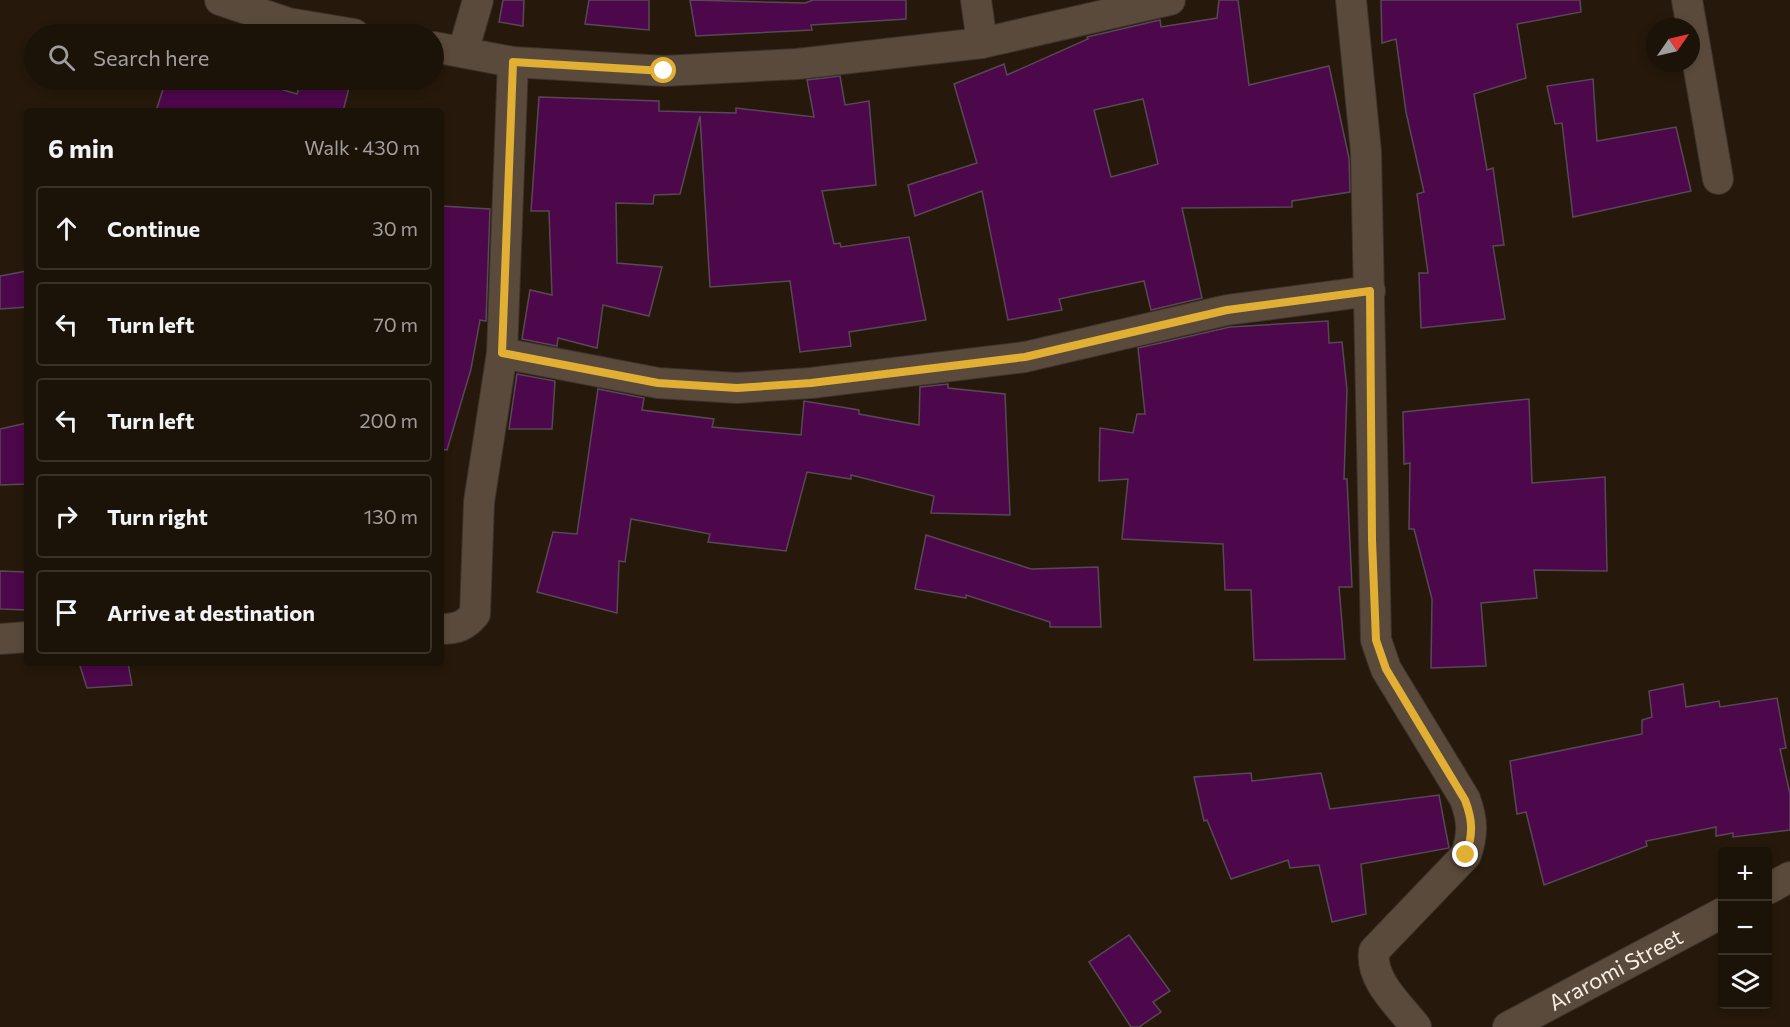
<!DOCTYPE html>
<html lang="en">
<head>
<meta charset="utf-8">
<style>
	:root { --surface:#1c1308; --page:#251c12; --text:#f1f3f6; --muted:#a09e9c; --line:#3a3229 }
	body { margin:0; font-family:Commissioner,sans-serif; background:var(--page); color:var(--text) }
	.controls { position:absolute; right:18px; bottom:18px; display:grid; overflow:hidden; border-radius:6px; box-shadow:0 3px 9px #0003 }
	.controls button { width:54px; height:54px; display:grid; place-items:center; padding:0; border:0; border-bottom:2px solid var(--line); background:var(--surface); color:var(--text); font:30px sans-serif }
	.compass { position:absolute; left:1646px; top:18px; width:54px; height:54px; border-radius:50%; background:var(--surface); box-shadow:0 3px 9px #0003; rotate:56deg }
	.stop { position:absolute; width:18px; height:18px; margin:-14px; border:4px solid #e1af34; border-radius:50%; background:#fff }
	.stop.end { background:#e1af34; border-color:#fff; box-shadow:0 2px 6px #0008 }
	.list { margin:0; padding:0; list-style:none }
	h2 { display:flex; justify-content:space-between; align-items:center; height:78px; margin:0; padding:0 24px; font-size:26px }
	h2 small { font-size:20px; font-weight:400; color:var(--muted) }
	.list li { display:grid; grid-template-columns:39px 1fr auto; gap:18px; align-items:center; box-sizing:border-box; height:84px; margin:0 12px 12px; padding:0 12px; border:2px solid var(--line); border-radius:6px }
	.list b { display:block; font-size:22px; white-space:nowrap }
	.list em { font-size:20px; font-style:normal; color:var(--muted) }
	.icon { flex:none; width:33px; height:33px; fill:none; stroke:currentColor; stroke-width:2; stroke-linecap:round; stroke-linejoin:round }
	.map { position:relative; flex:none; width:1790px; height:1027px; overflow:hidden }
	.search { position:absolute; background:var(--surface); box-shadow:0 3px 9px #0003; left:24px; top:24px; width:420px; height:66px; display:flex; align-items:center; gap:15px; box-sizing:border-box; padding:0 21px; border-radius:33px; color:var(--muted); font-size:22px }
	.panel { position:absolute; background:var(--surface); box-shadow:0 3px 9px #0003; left:24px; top:108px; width:420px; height:558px; border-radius:6px }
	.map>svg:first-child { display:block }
	.building { fill:#4d074b; stroke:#584856; stroke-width:1.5; fill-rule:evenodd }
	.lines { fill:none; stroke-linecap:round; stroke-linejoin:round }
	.minor-casing { stroke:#3d332e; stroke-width:32 }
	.minor { stroke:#5a4a3b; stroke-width:30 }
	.route { stroke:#e1af34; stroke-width:8 }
	.labels { text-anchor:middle; stroke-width:5; stroke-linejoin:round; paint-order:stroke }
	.street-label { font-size:22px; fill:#f7eee5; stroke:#0b0602 }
</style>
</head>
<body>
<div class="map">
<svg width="1790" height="1027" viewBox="0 0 1790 1027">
	<rect width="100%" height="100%" fill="#26190b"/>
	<g class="building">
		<path d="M 503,0 L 524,0 L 523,26 L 499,22 Z"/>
		<path d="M 589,0 L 649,0 L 649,30 L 585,24 Z"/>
		<path d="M 690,0 L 805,3 L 813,0 L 906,0 L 906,19 L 811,25 L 812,30 L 696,36 Z"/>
		<path d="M 1219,0 L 1238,0 L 1249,85 L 1329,66 L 1349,158 L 1350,192 L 1292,201 L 1292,207 L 1182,208 L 1202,298 L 1151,310 L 1144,281 L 1059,299 L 1062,310 L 1008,320 L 982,191 L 915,216 L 908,185 L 977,163 L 954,84 L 1004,64 L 1007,75 L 1088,39 L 1087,37 L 1160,20 L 1161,27 L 1217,18 ZM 1143,99 L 1158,164 L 1111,177 L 1094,110 Z"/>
		<path d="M 1381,0 L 1580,0 L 1581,12 L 1517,24 L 1526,78 L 1474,94 L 1487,170 L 1493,168 L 1504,245 L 1493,246 L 1505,319 L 1421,328 L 1419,273 L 1428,273 L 1417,194 L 1424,192 L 1406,112 L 1396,39 L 1382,43 Z"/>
		<path d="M 840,76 L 845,105 L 869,101 L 876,185 L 822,191 L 834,244 L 840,243 L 841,247 L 909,237 L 926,320 L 849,332 L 851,346 L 800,352 L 790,281 L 710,287 L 700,116 L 680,194 L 654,195 L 653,204 L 616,203 L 617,263 L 662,267 L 649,316 L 603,305 L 597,348 L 558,338 L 557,346 L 522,339 L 530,290 L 552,295 L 549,211 L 531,211 L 539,97 L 659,101 L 659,111 L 736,113 L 736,108 L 814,117 L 807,80 Z"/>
		<path d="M 1593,79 L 1597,141 L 1676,127 L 1691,191 L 1573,217 L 1562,123 L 1555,124 L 1547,86 Z"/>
		<path d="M 166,80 L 251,80 L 297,94 L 302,80 L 351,80 L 343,111 L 156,111 Z"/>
		<path d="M 441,206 L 490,209 L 486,321 L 480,320 L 471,369 L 447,450 L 441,449 Z"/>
		<path d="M 27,271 L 27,307 L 0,309 L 0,276 Z"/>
		<path d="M 1328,321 L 1329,343 L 1342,342 L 1347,390 L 1344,479 L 1347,479 L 1352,587 L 1339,587 L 1345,659 L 1254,660 L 1251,590 L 1225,590 L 1223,544 L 1122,539 L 1128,479 L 1099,481 L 1100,428 L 1133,433 L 1137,414 L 1145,414 L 1138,348 L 1230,327 Z"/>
		<path d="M 517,374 L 555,381 L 552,429 L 509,429 Z"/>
		<path d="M 948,384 L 948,388 L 1005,394 L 1010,515 L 931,513 L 934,496 L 851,475 L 851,479 L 807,472 L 786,551 L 708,542 L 710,534 L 631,519 L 625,562 L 619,561 L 617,613 L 537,592 L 553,532 L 577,534 L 598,389 L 644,398 L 642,410 L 714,419 L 712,427 L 801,435 L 804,401 L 859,410 L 859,414 L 919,425 L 920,387 Z"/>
		<path d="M 1529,399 L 1532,483 L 1605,477 L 1607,571 L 1534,570 L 1537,598 L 1481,603 L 1486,666 L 1431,668 L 1432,599 L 1414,529 L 1409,529 L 1410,463 L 1404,464 L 1403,412 Z"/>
		<path d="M 27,423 L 27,484 L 0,485 L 0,429 Z"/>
		<path d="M 926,535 L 1031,569 L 1098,567 L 1101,627 L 1050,627 L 1050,622 L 966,595 L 966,598 L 915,589 Z"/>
		<path d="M 0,571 L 27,572 L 27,610 L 0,609 Z"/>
		<path d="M 79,663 L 128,663 L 132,685 L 87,688 Z"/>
		<path d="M 1683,684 L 1686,707 L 1719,701 L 1720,707 L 1777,698 L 1786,748 L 1780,749 L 1790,794 L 1790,830 L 1733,837 L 1733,833 L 1716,836 L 1716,827 L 1646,841 L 1647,846 L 1544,885 L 1526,812 L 1517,814 L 1510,761 L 1642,734 L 1642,720 L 1652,717 L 1649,691 Z"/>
		<path d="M 1251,773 L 1252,781 L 1321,773 L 1330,809 L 1439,795 L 1449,848 L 1361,864 L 1366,914 L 1332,922 L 1319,865 L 1290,868 L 1288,860 L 1231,879 L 1207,820 L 1204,821 L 1194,777 Z"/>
		<path d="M 1129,935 L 1170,991 L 1153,1002 L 1161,1012 L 1139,1027 L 1131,1027 L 1089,962 Z"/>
	</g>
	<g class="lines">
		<defs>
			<g id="minor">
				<path d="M 220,0 L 288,23 L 354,34"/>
				<path d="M 1351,0 L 1366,152 L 1376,640 L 1386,669 L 1465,799 C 1473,821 1473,834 1466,855 L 1374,951 C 1370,980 1399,1005 1416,1027"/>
				<path d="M 1687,0 L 1718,179"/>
				<path d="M 982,43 L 1170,0"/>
				<path d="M 434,47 L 513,62 L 664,71 L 797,64 L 982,43 L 976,0"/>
				<path d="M 463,52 L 478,0"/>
				<path d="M 502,353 L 658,383 L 737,388 L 811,383 L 1025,357 L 1227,310 L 1370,291"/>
				<path d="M 441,629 C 457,629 465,626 475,614 L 479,502 L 502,353 L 513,62"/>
				<path d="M 0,639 L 27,637"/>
				<path d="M 1768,889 L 1790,877"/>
				<path id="s1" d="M 1508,1027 L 1722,913"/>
			</g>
		</defs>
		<use href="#minor" class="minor-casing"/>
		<use href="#minor" class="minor"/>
	</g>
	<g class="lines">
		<path class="route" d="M 664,71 L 513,62 L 502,353 L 658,383 L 737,388 L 811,383 L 1025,357 L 1227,310 L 1370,291 L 1372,540 L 1376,640 L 1386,669 L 1465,800 C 1473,821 1473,834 1466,855"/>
	</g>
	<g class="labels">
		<g class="street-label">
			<text dy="8" stroke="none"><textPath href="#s1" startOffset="122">Araromi Street</textPath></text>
		</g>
	</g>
</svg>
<div class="controls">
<button>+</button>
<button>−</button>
<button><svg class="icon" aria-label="layers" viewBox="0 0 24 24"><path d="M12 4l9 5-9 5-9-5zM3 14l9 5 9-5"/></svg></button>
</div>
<svg class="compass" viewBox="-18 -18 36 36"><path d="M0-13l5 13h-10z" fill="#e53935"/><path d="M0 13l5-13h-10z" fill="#a09e9c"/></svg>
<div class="stop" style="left:664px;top:71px"></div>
<div class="stop end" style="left:1466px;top:855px"></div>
<div class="search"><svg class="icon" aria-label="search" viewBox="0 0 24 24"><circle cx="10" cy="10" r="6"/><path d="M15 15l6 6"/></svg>Search here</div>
<section class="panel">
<h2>6 min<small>Walk · 430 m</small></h2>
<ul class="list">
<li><svg class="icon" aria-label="ahead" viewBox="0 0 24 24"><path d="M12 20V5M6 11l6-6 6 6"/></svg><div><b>Continue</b></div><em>30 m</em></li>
<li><svg class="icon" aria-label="left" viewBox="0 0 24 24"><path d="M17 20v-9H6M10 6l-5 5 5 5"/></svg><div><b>Turn left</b></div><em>70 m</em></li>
<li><svg class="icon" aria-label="left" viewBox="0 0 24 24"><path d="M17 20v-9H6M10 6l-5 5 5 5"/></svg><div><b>Turn left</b></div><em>200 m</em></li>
<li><svg class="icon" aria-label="right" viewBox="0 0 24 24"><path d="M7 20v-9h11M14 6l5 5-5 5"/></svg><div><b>Turn right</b></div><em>130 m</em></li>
<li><svg class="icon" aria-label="arrive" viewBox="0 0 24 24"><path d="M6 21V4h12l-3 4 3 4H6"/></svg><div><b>Arrive at destination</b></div></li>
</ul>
</section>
</div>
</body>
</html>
